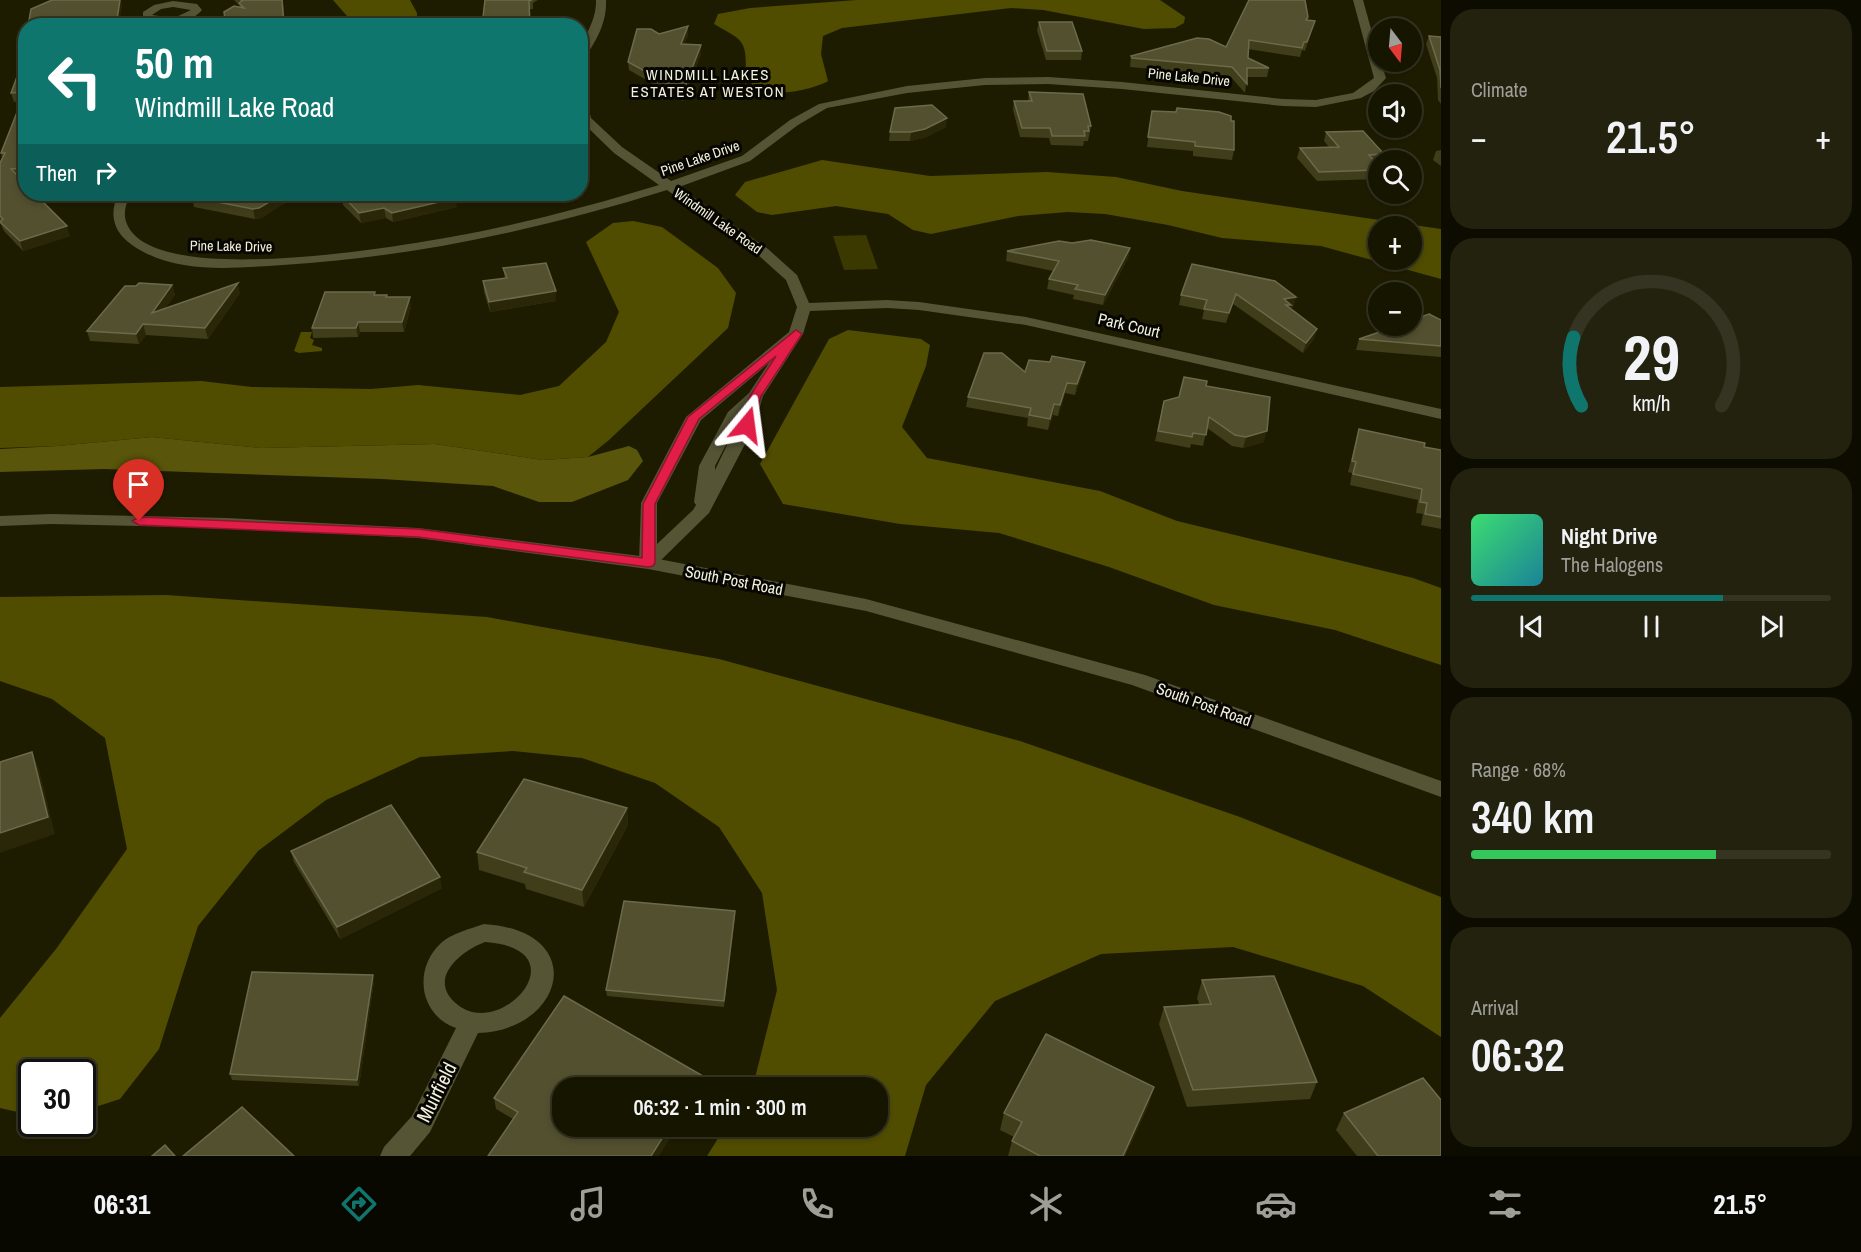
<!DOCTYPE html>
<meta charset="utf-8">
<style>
:root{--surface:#161500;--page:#23220f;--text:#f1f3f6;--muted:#9e9f99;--line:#353422;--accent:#0f766e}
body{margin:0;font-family:"Archivo Narrow",sans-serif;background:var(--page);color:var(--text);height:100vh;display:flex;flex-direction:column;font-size:22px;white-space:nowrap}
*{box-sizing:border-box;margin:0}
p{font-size:20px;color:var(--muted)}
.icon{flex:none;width:33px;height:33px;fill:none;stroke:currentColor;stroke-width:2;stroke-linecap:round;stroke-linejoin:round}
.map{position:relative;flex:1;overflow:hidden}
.sheet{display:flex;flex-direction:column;gap:9px;padding:9px;background:#0c0c00;width:420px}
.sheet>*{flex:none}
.hud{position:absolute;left:18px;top:18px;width:570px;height:183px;border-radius:24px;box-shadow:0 3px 9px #0003,0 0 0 2px var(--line);background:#0f766e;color:#fff;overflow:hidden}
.needle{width:39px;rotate:164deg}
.buttons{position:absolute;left:1368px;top:18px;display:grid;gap:12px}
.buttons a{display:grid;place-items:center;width:54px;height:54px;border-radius:50%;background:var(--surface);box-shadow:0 3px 9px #0003,0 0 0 2px var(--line);font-size:30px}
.speed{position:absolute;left:18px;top:1059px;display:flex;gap:12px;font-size:30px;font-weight:700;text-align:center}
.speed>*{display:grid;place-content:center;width:78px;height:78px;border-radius:50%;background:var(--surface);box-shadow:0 3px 9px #0003,0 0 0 2px var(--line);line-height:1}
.speed .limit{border:3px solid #111;border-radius:9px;background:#fff;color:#111}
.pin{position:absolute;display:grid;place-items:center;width:51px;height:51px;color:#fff;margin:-62px -26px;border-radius:50% 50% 50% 0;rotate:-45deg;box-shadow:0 0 6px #0007}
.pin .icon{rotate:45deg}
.me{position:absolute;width:66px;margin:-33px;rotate:16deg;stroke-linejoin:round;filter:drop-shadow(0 0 4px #0008)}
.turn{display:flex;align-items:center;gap:21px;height:126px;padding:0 18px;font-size:27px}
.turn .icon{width:78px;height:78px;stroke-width:2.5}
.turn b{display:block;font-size:42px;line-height:51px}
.then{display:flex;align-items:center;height:57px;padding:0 18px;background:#0003;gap:12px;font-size:22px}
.big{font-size:45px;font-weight:600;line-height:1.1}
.sheet .widget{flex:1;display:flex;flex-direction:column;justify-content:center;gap:9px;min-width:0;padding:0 21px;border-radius:24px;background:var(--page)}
.sheet .dial{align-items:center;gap:0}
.dial svg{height:156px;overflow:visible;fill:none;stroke:var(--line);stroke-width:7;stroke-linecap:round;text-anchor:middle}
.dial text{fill:var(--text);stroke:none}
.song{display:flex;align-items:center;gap:18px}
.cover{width:72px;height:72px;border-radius:9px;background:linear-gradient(135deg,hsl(140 70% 55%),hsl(190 70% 35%))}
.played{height:6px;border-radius:3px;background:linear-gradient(90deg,var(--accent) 70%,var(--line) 70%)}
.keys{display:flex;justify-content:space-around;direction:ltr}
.heat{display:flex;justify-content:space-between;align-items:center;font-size:33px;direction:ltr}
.charge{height:9px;border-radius:4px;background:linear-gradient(90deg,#34c759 68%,var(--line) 0)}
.trip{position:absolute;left:552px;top:1077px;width:336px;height:60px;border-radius:24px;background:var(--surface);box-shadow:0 3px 9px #0003,0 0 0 2px var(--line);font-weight:600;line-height:60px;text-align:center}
.dock{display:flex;height:96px;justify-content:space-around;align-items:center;background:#090800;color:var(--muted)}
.dock .icon{width:42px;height:42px}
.dock .selected{color:var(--accent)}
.dock b{font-size:27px;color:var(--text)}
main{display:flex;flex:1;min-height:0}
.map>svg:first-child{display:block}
</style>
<main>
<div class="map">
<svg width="1441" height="1156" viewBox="0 0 1441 1156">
<rect width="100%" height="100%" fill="#1e1c00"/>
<path fill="#3b3800" d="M866,235L878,269L844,270L833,236Z"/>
<path fill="#59550b" d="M152,437L261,448L435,444L543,460L588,457L629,446L637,450L643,461L628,480L572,502H539L493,486L382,479L104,469L0,472V449L57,446Z"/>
<g fill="#514d00" fill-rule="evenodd">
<path d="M333,0H410L417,13V25H349L347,16Z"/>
<path d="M857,0H1160L1185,17L1184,23L1175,28L1144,29L1043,10L1011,8L842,28L823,36L821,54L828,81C813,90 772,98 756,88C753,85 749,80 746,77C746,40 746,42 714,24L718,14L750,8Z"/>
<path d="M822,160L930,176L1047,172L1116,177L1182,191L1441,229V279L1321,246L1222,238L1168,225L1105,214L1068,212L1018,216L931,234L913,230L888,214L836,206L772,215L757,212L735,195L745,182ZM1412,226V260H1378V226Z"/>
<path d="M633,221L662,227L718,268L736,293L728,328L609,440L588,457L543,460L435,444L261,448L152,437L57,446L0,448V387L201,381L252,387L371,389L418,385L520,395L559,386L606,342L619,312L586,242L613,223Z"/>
<path d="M848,330L921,339L930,345L926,366L902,427L927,458L1100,491L1177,521L1413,578L1441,588V665L1335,630L1214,605L1109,567L999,533L900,524L783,504L760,464L829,339Z"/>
<path d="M301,332H312L310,338L314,340L312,345L322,348V351L299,353L294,351Z"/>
<path d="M166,595L487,617L719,659L1020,741L1240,817L1441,897V1037L1363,986L1233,947L1101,954L995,1001L926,1085L905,1156H707L725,1127L878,1126V1088L749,1087L755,1078L777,990L762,893L719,827L655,783L582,758L513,751L420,757L326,800L258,851L198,926L159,1049L120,1099L83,1111L82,1072H32L31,1115L0,1108V1018L56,949L127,849L105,738L52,699L0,681V597Z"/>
</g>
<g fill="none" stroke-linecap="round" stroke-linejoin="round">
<g fill="#555435" fill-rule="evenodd">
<path d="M596,0H606C607,23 596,41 584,59L580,60C580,39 597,23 596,0Z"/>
<path d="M1353,0H1363L1378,54V62H1381L1386,78L1374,91L1361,98L1316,107L1283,106L1122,89L1048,84L985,85L907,93L827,108L798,125L750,161L679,187L768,249L797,275L809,303L887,300L919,302L1026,317L1441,409V419L1026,325L919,310L887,308L810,311L803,334L763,396L755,425L709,513L654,567H642L639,563L641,503L686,417L789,332L797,307L786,280L758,255L667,190C542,229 414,257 283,265C233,268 175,275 132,245C113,231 109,215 118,194H130C127,203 122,213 127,224C155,293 428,242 487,230C545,218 603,202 659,185L614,153L581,121L580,95L586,98L591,118L622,147L671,181L742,156L790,120L819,104L907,86L985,78L1048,77L1122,82L1283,99L1316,100L1353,93L1374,78ZM769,363L749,393L728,412L699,466L694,502L696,505L693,510L657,544V503L701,420ZM741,416L715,470V466Z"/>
<path d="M173,1L197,4L202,10C189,26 159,30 143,17V12L154,5ZM173,7L191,10L174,18L152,15L161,9Z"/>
<path d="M484,924C590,931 565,1030 478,1033L430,1132L410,1156H380L384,1147L412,1116L456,1028C419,1015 413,969 441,943C452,933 470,929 484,924ZM485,942C582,949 502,1040 458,1005C426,980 459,952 485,942Z"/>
</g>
<path fill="#555435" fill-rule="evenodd" d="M51,514L227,518L418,528L648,557L866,599L1145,675L1441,781V797L1132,685L866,611L648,569L418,538L227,528L51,524L0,526V516Z"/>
</g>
<g fill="#3f3d1a">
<path d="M234,0H283L285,26L225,20L240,7L239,5Z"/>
<path d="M476,0H538L533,3V9H530L485,0Z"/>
<path d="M1308,17L1307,20L1312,30L1305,51L1302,50L1300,57L1248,49V58L1269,68L1267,77H1247L1245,93L1230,76L1130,67L1131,56L1226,47Z"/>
<path d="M1039,22L1082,51L1081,60H1046L1037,30Z"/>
<path d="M688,26V35L684,44L701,45V54L683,101L629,70L628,62L659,34Z"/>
<path d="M1429,36L1441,37V104L1438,100L1437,78L1426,44Z"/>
<path d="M26,37V177L20,178L70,236L23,251L4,231L0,222V163L2,158L1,153L22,101L14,102L11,93L18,74Z"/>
<path d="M1029,92L1091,126L1088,141H1084L1083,146L1051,145L1049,138L1020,137L1013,110L1014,101H1028Z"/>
<path d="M1152,111L1234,150L1232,160L1193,156V151L1147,147Z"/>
<path d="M946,127L924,138L910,141H889L890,132Z"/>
<path d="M1326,132L1384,154L1382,160H1378V179L1317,181L1297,158L1300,148L1329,147L1324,141Z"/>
<path d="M1441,150V166L1433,160L1436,151Z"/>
<path d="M342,195L457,207L393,222L386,218L361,223L343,205Z"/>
<path d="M192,197L293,198L261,218L255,219L194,207Z"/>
<path d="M1072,243L1130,248L1128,258L1103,305L1073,299L1074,295L1047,289L1049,279L1053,271L1006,261L1007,251Z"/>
<path d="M1192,264L1296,297L1293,307L1290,308L1314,339L1303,353L1233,304L1226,323L1202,319L1204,310L1179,305L1181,295Z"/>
<path d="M503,268L556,291V301L490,312L484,292L483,281L505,279Z"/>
<path d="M172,285L175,295L165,308L240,293L208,339L146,335L139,344L90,341L87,331L136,286Z"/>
<path d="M376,295L387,297L411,307L404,332H360L358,337L313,338L312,328Z"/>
<path d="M1441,320V357L1356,350L1359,339Z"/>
<path d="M1083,372L1075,395L1065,393L1058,416L1053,415L1048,430L1027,426L1028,418L966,407L968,397Z"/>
<path d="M1206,386L1264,442L1243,448L1232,446L1207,428L1203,446L1191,444L1190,448L1155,441L1164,401L1179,397Z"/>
<path d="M1359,429L1424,447L1441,450V529L1421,525L1423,514L1416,513L1418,500L1350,485L1352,473L1348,472Z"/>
<path d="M627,808L628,825L584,907L526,889L525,884L479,870L477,852Z"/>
<path d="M291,851L442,888L340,939L294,862Z"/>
<path d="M735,916L724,1007L607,996L606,990Z"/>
<path d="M1202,980L1317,1082L1310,1099L1187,1107L1159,1024L1164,1007L1199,1004L1197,998Z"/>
<path d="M374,981L359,1086L232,1080L230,1074Z"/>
<path d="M703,1087L513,1119L496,1109L494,1098Z"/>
<path d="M1149,1104L1125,1156H1008L1012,1141L1014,1137L1000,1130L1004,1113Z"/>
<path d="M1344,1113L1441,1156H1357L1336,1130Z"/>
</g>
<g fill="#292707">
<path d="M120,0H121L122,6L119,26H116Z"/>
<path d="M1315,21L1305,51L1307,42Z"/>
<path d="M688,26V35L681,53V44Z"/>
<path d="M701,45V54L683,101V92Z"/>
<path d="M947,118L946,127L924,138L910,141L911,132Z"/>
<path d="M588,169V179L580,180V171Z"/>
<path d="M283,194H292L293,198L261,218L255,219L253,209Z"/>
<path d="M512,194H524L512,196Z"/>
<path d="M456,198L457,207L393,222L392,213Z"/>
<path d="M384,208L386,218L361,223L359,213Z"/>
<path d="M67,226L70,236L23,251L20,241Z"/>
<path d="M1130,248L1128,258L1103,305L1105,295Z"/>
<path d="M238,283L240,293L208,339L205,328Z"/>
<path d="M172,285L175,295L155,323L152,313Z"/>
<path d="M556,291V301L490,312L489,302Z"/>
<path d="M1236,294L1233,304L1226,323L1229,313Z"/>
<path d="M410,297L411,307L404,332L402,322Z"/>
<path d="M1296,297L1293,307L1286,309L1284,299Z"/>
<path d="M358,322L360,332L358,337L356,328Z"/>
<path d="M143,324L146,335L139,344L136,334Z"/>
<path d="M1317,329L1314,339L1303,353L1306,343Z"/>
<path d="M1085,362L1083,372L1075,395L1077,384Z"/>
<path d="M1067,383L1065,393L1058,416L1060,405Z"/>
<path d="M1054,404L1053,415L1048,430L1050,419Z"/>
<path d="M1267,431L1264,442L1243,448L1246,437Z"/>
<path d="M32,752L39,769L55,834L0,853V833Z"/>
<path d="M627,808L628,825L584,907L582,890Z"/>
<path d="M440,877L442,888L340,939L337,927Z"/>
<path d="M735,911V916L724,1007V1001Z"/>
<path d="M373,975L374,981L359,1086L357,1080Z"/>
<path d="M703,1076V1087L696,1088Z"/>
<path d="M1154,1087L1149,1104L1125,1156H1123Z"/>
<path d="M670,1126H678L659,1156H651Z"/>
</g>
<g fill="#52502f" stroke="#6b6a4b" stroke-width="1.5">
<path d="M52,0H120L116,26H28L31,9Z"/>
<path d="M241,0H282L284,26H220L219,20H225L224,12L234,6L244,8L239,3L242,1Z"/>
<path d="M485,0H532L529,1L530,26H482Z"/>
<path d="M1249,0H1305L1308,17L1306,20L1315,21L1307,42H1304L1302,48L1249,40L1248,58L1269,68H1247V84L1232,67L1132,58L1131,56L1197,38L1209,39L1226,47Z"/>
<path d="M1039,22H1072L1082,51H1047Z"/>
<path d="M688,26L681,44L701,45L683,92L628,62L637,29H651L659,34Z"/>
<path d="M1429,36L1441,37V88L1440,70Z"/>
<path d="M26,37V168L11,169L26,184V194H35L67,226L20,241L0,222L3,219L0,216V163L5,153H1L25,92L11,93L18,74Z"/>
<path d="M1029,92L1083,94L1091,126H1088L1089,131H1084L1085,136H1052L1050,128H1022L1014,101H1032Z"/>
<path d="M932,105L947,118L925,129L911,132H890L895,108Z"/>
<path d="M1177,108L1219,112L1231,116V121H1234V150L1195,146V142L1148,137L1152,111L1176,112Z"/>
<path d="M1363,131L1384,154L1369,155L1378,165V170L1319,172L1300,148L1339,147L1326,132Z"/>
<path d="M580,163L588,169L580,171Z"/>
<path d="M199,194H283L259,208L253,209L192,197Z"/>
<path d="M351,194H453L456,198L392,213L384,208L359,213L342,195Z"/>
<path d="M1091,240L1130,248L1105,295L1075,289L1078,285L1049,279L1059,261L1007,251L1059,241L1072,243Z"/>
<path d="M546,263L556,291L489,302L483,281L507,278L503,268Z"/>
<path d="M1192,264L1275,281L1296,297L1284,299L1291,305H1286L1317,329L1306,343L1236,294L1229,313L1204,309L1207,300L1181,295Z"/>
<path d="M139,283L172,285L152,313L238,283L205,328L143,324L136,334L87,331L125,286H136Z"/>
<path d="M325,292H375L374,295H387L386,297H410L402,322H358L356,328H312Z"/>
<path d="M1429,314L1441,320V346L1359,339L1397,326H1412V320Z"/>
<path d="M984,353H1002L1025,372L1029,360L1050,362L1052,356L1085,362L1077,384L1067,383L1060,405L1054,404L1050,419L1029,415L1031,408L968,397Z"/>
<path d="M1184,377L1207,381L1206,386L1270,397L1267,431L1246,437L1235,435L1209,417L1206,435L1193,433L1192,437L1158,431L1164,401L1179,397Z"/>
<path d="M1359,429L1425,443L1424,447L1441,450V517L1425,514L1427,503L1420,502L1422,489L1353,474L1356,462L1352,461Z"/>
<path d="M32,752L48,817L0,833V762Z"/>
<path d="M524,779L627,808L582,890L524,872L527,868L477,852Z"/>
<path d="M391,805L440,877L337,927L291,851Z"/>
<path d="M624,901L735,911L724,1001L606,990Z"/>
<path d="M252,972L373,975L357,1080L230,1074Z"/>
<path d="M1274,976L1317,1082L1193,1090L1164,1007L1211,1004L1202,980Z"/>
<path d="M564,996L703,1076L696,1088H562V1126H670L651,1156H488L518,1112L494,1098Z"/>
<path d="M1046,1034L1154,1087L1123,1156H1040L1012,1141L1022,1122L1004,1113Z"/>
<path d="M1423,1078L1441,1100V1156H1378L1344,1113Z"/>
<path d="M242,1107L294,1156H183Z"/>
<path d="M165,1145L175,1156H152Z"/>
</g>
<path fill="#e11d48" stroke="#92132f" stroke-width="1.5" d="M796,330L802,334L761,396L752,427L747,428L741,425L750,396L776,356L699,419L655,504V563L653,566L648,567L418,537L139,525L132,521L139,517L418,529L642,558L643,504L688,417Z"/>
<g text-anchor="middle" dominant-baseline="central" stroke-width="6" stroke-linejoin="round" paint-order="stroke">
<g font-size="14" fill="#f2f2e0" stroke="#070600">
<text transform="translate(1189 77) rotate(6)">Pine Lake Drive</text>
<text transform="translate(700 158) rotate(-19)">Pine Lake Drive</text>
<text transform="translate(718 221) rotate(35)">Windmill Lake Road</text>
<text transform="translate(231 246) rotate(1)">Pine Lake Drive</text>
</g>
<g font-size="15" letter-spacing="1.5" fill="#f2f2e0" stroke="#070600">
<text x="708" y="74">WINDMILL LAKES<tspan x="708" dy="17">ESTATES AT WESTON</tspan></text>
</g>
<g font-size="16" fill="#f2f2e0" stroke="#070600">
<text transform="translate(1129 325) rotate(13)">Park Court</text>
<text transform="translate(734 580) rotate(11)">South Post Road</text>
<text transform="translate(1204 704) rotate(20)">South Post Road</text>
</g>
<g font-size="20" fill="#f2f2e0" stroke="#070600">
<text transform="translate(436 1092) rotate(-63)">Muirfield</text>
</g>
</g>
</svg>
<div class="buttons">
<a><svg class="needle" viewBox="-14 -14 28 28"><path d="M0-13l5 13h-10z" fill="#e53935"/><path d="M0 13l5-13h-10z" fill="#9e9f99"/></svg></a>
<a><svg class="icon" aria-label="sound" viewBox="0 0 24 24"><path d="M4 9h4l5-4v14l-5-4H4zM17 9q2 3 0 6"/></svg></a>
<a><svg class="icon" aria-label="search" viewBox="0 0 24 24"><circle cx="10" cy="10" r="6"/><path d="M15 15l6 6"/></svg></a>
<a>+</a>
<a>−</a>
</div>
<div class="speed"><div class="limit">30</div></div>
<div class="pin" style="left:139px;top:521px;background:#d93025"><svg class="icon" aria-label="arrive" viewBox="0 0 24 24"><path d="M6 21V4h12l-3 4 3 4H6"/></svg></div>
<svg class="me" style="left:747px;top:425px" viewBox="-20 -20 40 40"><path d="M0-17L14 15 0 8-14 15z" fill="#e11d48" stroke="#fff" stroke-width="4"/></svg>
<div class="trip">06:32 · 1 min · 300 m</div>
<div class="hud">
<div class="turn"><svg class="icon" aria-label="left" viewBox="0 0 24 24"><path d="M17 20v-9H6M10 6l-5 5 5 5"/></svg><div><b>50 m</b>Windmill Lake Road</div></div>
<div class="then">Then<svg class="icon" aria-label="right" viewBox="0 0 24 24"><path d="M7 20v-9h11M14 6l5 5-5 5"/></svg></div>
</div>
</div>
<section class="sheet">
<div class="widget"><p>Climate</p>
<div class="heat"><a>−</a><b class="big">21.5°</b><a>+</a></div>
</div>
<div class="widget dial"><svg viewBox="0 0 100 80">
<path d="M14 69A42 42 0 1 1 86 69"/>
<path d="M14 69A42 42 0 0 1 10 34" stroke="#0f766e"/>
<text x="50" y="56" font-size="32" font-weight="700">29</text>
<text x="50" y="72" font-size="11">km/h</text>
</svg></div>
<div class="widget">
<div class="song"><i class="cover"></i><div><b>Night Drive</b><p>The Halogens</p></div></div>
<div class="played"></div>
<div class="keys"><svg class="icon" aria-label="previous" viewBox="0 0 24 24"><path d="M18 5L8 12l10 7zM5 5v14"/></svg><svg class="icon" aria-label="pause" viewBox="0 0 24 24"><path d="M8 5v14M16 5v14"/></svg><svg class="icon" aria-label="next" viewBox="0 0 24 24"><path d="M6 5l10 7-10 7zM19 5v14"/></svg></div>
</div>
<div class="widget"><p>Range · 68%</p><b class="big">340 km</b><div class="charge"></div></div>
<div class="widget"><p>Arrival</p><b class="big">06:32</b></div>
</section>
</main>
<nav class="dock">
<b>06:31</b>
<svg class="icon selected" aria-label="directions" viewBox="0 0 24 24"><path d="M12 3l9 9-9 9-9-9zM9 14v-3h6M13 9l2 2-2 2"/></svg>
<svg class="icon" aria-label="music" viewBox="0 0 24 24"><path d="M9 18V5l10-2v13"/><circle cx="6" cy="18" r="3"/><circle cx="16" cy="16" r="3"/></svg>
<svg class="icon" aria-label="phone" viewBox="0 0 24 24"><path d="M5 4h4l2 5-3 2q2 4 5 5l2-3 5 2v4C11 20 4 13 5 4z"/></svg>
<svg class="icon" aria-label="climate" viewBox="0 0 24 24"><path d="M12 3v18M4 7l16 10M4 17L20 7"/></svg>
<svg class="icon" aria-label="car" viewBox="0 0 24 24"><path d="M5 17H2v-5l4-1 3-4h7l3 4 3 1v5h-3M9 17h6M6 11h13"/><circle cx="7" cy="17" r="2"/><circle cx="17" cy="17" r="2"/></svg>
<svg class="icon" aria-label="filters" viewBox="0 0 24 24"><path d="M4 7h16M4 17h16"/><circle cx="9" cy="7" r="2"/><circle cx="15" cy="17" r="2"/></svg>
<b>21.5°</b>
</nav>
